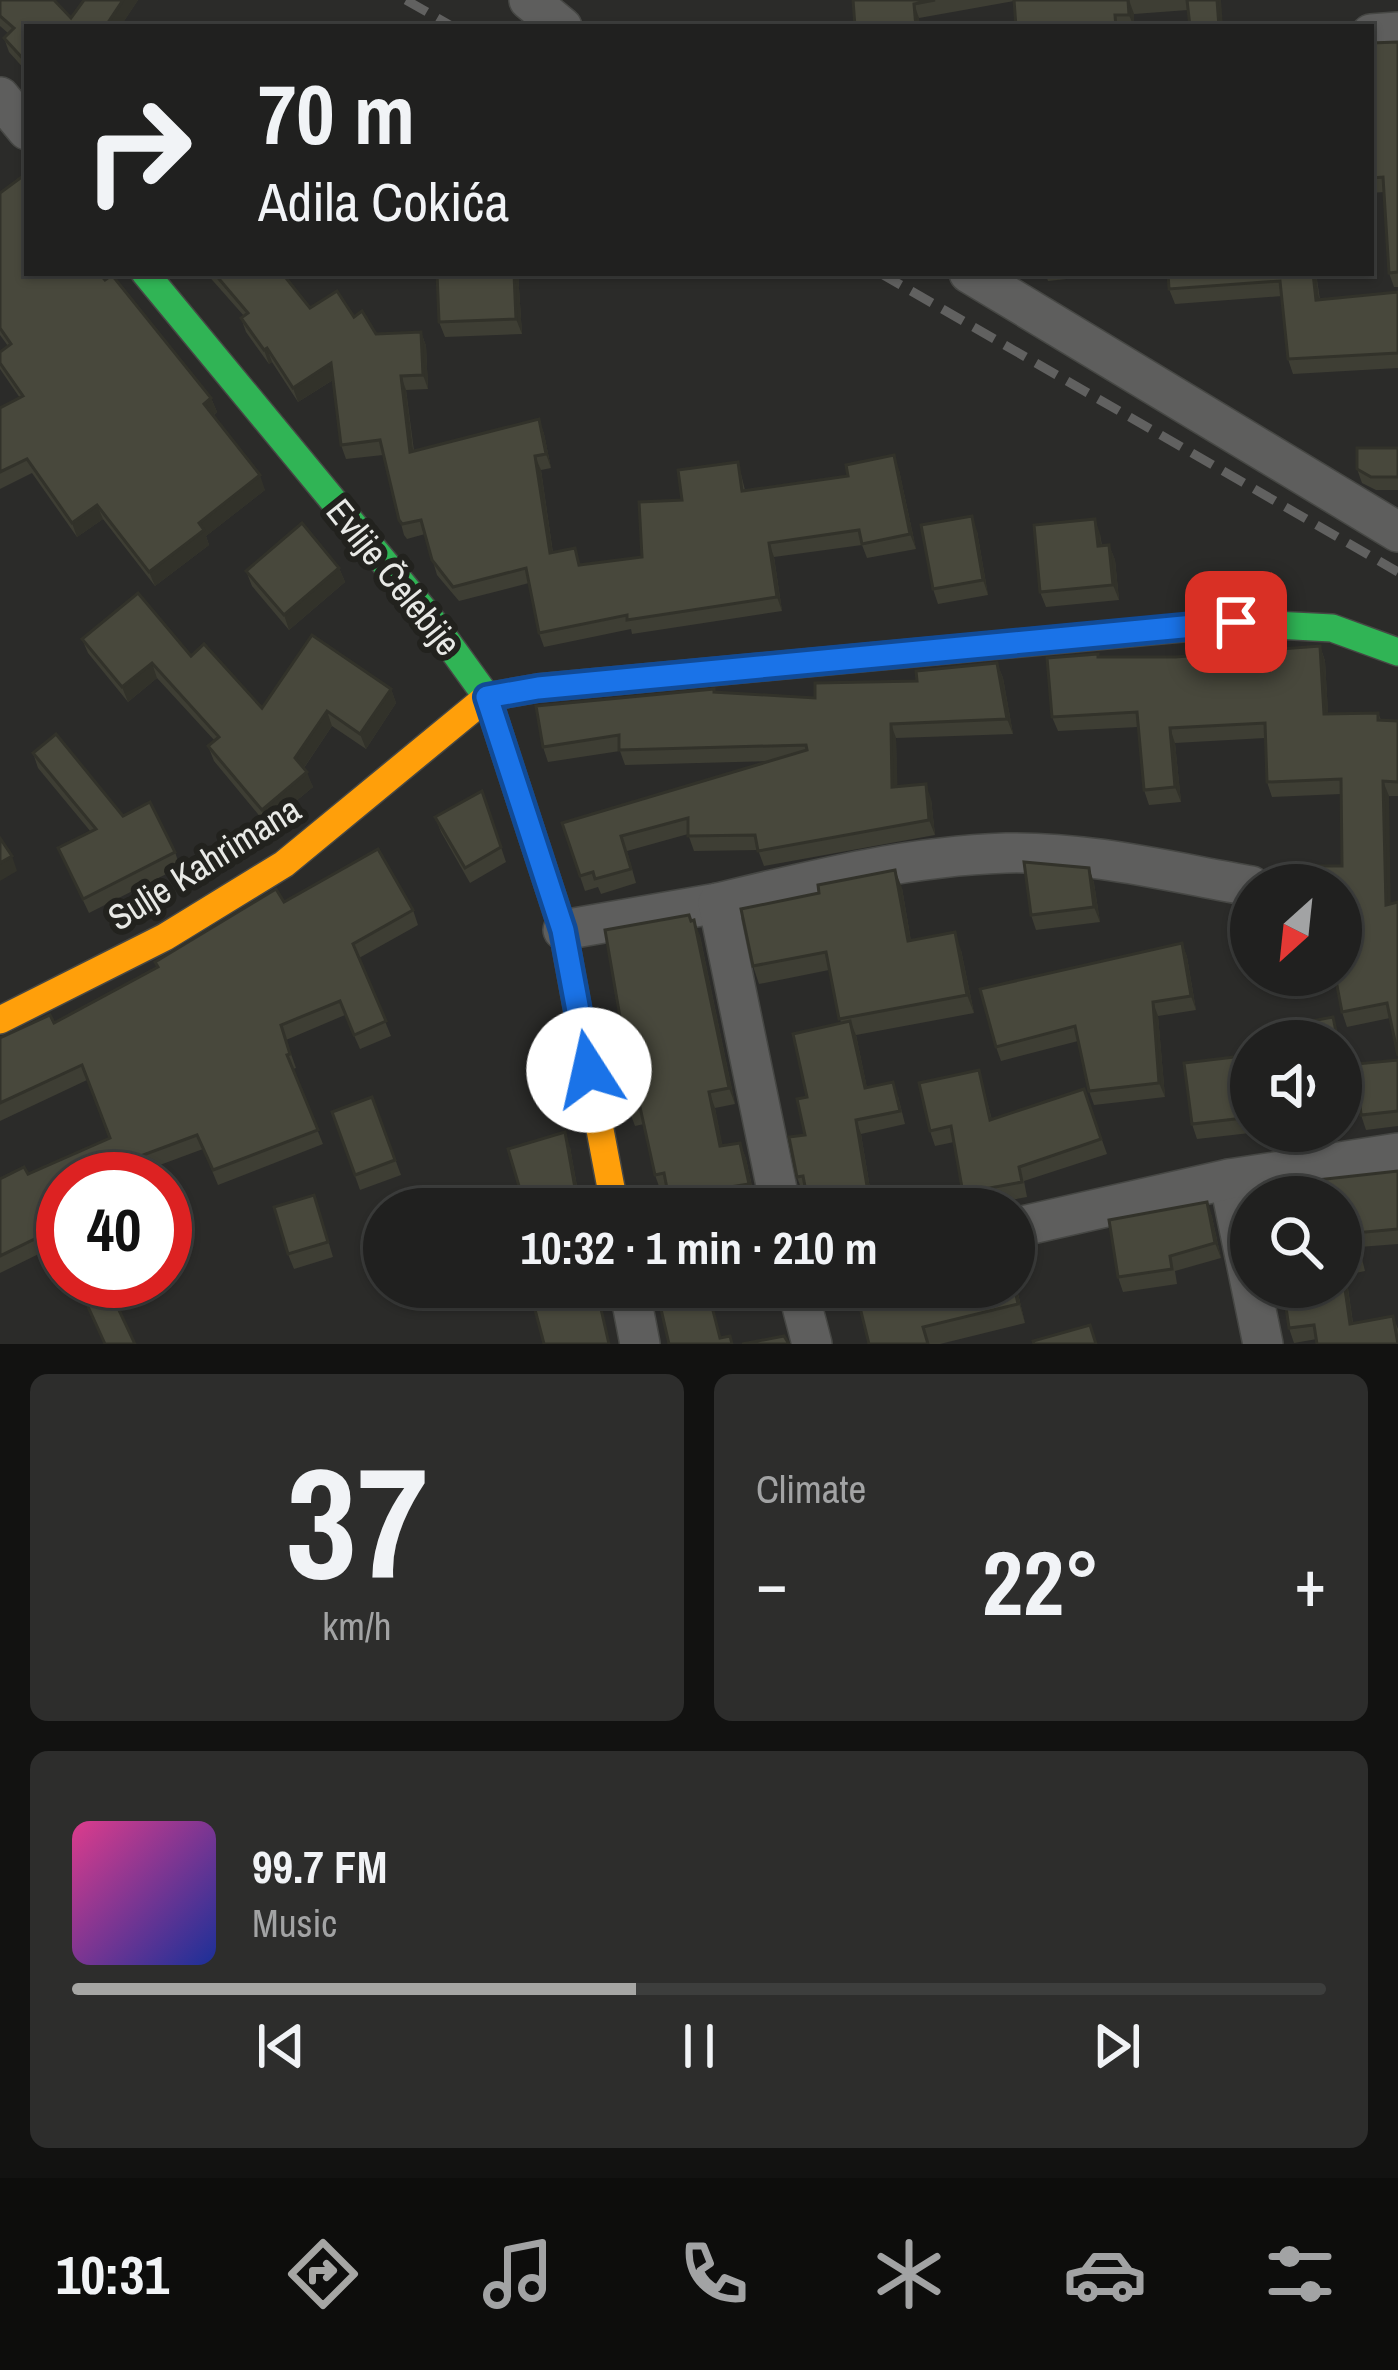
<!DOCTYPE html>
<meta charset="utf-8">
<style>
:root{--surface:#20201f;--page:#2d2d2c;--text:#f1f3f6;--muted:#a2a3a4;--line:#3d3e3d;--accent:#a6a6a4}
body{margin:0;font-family:"Archivo Narrow",sans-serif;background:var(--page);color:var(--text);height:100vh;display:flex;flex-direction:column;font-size:45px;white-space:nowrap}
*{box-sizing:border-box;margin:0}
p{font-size:39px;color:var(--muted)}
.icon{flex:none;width:66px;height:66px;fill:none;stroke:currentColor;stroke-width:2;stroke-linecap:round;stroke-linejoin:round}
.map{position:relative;height:1344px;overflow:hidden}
.drawer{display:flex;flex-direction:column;gap:30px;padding:30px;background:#121211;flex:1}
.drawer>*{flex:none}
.hud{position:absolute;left:24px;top:24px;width:1350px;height:252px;border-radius:0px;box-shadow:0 3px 9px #0004,0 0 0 3px var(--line);background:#20201f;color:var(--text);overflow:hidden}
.needle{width:78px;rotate:207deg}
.buttons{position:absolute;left:1230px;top:864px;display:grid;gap:24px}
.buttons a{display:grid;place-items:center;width:132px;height:132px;border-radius:50%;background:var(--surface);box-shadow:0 3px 9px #0004,0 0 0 3px var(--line);font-size:60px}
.speed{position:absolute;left:36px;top:1152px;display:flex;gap:24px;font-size:60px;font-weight:700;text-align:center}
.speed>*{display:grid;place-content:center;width:156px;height:156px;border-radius:50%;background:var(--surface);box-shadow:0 3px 9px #0004,0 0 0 3px var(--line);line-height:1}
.speed .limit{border:18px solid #d22;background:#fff;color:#111}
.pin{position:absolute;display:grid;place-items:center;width:102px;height:102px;color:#fff;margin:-51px;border-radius:24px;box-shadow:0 6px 18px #0006}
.me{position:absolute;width:132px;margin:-66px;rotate:350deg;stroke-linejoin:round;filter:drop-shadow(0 0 9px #0008)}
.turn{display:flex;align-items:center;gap:42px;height:252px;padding:0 36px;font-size:54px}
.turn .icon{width:156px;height:156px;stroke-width:2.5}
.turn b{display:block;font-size:84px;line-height:102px}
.big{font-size:90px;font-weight:700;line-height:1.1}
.drawer .tile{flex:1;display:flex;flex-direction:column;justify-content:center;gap:18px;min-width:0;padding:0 42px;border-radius:18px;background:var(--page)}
.drawer .dial{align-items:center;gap:0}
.dial b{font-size:156px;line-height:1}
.song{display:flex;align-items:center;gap:36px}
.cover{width:144px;height:144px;border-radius:18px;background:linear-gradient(135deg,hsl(330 70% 55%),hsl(230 70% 35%))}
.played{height:12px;border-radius:6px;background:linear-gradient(90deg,var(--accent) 45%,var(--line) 45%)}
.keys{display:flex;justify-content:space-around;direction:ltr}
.heat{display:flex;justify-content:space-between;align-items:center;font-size:66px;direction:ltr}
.drawer .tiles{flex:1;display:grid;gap:30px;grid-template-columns:1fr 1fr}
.tile:last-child{grid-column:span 2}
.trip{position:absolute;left:363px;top:1188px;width:672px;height:120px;border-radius:60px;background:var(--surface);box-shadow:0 3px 9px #0004,0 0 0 3px var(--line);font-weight:700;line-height:120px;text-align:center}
.dock{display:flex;height:192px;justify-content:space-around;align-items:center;background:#0d0d0c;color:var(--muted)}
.dock .icon{width:84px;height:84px}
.dock .selected{color:var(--accent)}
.dock b{font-size:54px;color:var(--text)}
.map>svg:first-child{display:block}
</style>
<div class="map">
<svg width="1398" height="1344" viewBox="0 0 1398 1344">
<rect width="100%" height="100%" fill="#2b2b29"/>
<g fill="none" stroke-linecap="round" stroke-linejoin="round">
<defs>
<g id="street">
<path d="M529,0L562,27"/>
<path d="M1371,34L1398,32"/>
<path d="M0,97L27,130"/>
<path d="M969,273L1398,532"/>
<path d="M563,930L718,903"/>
<path d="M1229,1179L1263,1344"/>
<path d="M781,1209L718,903C813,880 908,856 1006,853C1088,851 1171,872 1251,886"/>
<path d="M1014,1228L1229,1179L1398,1153"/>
<path d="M629,1287L640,1344"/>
<path d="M797,1287L812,1344"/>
</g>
<g id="fast">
<path d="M145,273L427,614L487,697L563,930L587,1061"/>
<path d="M934,651L1236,623L1332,628L1398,652"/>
</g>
<g id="slow">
<path d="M0,1020L165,937L284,864L487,697L538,688L934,651"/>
<path d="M587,1061L615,1209"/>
</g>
</defs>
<use href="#street" stroke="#464744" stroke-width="42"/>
<use href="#fast" stroke="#464744" stroke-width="30"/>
<use href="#slow" stroke="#464744" stroke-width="30"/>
<use href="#street" stroke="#5e5e5d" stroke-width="39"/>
<use href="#fast" stroke="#30b455" stroke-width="27"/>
<use href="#slow" stroke="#ff9f0a" stroke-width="27"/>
<g stroke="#616160" stroke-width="9" stroke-dasharray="24 12" stroke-linecap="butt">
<path d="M406,0L453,27"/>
<path d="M880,273L1398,572"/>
</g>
</g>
<g fill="#3e3e34">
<path d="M0,0L71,18L84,0H138L120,27H27V72L9,52L4,38L8,33L0,26Z"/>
<path d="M853,0H1221L1188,10L1134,14V27H1016L1014,1L919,18Z"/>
<path d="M1398,42V287H1394L1389,273L1384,192L1371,193V43Z"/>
<path d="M0,193L27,273L211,398L217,412L213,416L265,490L206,536L209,545L155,586L103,519L77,537L32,473L0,489V408L20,398L0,369V363L8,346L0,335Z"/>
<path d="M206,273H282L310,308L354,317L376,334L421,332L426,346L428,389L406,390L414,451L539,419L544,434L551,468L541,470L553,553L581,564L642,557L682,500L738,462L745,490L899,470L916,549L867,558L862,545L774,557L782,611L632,634L631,629L544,647L539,633L529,583L459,601L437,575L425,534L407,539L404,535L383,455L346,459L341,445L333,380L298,402L272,362L269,364L246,332L241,318L244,316Z"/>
<path d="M437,273H518L522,334L445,337L439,322Z"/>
<path d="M1045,273H1112V274L1048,281Z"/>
<path d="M1316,273L1320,300L1398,292V368L1293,374L1288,359L1282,296L1175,304L1169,289Z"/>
<path d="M1398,448V490H1376L1362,483L1357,469Z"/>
<path d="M977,531L988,595L938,604L933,589Z"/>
<path d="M1100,534L1102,546L1109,545L1115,560L1119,600L1046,607L1040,592Z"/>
<path d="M339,568L345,582L289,630L252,586L246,571Z"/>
<path d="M82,639L191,656L262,708L391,689L396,703L366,749L332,726L304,768L313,787L267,825L214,761L208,746L215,741L157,678L128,702L88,653Z"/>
<path d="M1320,646L1325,661L1328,714L1378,713L1381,720L1398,721V796H1389L1390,1018L1347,1027L1342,1012L1341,794L1272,797L1267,782L1265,738L1175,743L1181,802L1149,805L1144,790L1138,727L1058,731L1052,717L1099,657H1175Z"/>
<path d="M997,663L1003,678L1013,734L896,738L897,787L931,799L935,835L764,866L758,850L694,851L688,834L627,851L636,883L601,894L598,887L585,891L562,823L770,761L625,765L620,751L548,762L543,747L715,693L815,698L917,681Z"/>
<path d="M33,753L175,852L180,867L89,913L58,848L91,832L38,768Z"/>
<path d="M482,791L506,862L470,883L441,832L435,817Z"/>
<path d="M1089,868L1094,883L1100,922L1036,930L1031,915Z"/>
<path d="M902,888L911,941L961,950L974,1013L856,1035L867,1088L898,1096L905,1124L861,1134L873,1206L857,1209H810L806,1191H802L797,1177L805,1135L807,1097L841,1023L829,970L759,984L753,966Z"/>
<path d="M284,902L413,910L418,925L359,958L391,1036L360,1049L345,1015L286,1040L296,1068L293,1069L323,1144L218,1185L203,1149L122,1179H63V1242L0,1273V1179L28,1174L109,1138L87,1080L0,1121V1038L54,1023L157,968L155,962Z"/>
<path d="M692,921L700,936L735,1104L715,1108L722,1145L740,1143L746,1159L755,1200L736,1203L737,1209H671L667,1190L661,1192L655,1175L644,1124L635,1126L629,1110L625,1046Z"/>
<path d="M1182,943L1187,957L1196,1010L1158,1016L1165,1097L1094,1105L1089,1091L1078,1041L1001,1061L996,1047Z"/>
<path d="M1251,1055V1106L1247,1107L1250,1133L1197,1139L1192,1124Z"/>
<path d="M1398,1060V1126L1366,1130L1361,1115Z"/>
<path d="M979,1070L992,1120L1084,1089L1107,1154L1024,1181L1027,1197L968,1208L963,1193L954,1142L935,1146L930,1131Z"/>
<path d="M372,1097L401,1175L360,1190L332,1112Z"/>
<path d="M570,1147L580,1203L559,1209H526L508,1149Z"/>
<path d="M1398,1171V1244L1359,1247L1365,1271L1346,1275L1353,1323L1393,1316L1398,1329V1344L1317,1339L1294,1343L1289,1328L1341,1197Z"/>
<path d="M1207,1202L1212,1217L1221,1258L1175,1271L1177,1284L1123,1292L1118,1277Z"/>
<path d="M319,1210L333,1257L294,1269L288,1254Z"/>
<path d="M1014,1277L1025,1323L940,1344H869L1014,1287Z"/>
</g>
<g fill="#32322a">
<path d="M123,0H138L120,27H105Z"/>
<path d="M1129,0L1134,14V27L1129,15Z"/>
<path d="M1217,0H1221L1223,27H1219Z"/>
<path d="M914,4L919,18L920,27H916Z"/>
<path d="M514,273H518L522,334L516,319Z"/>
<path d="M1313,273H1316L1321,315L1316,300Z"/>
<path d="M421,332L426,346L428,389L423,375Z"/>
<path d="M267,348L272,362L269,364L264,350Z"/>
<path d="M331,363L336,378L298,402L293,388Z"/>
<path d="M401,376L406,390L415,466L410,452Z"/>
<path d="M211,398L217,412L209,418L204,404Z"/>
<path d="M539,419L544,434L551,468L546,454Z"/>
<path d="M894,455L899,470L916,549L910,534Z"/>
<path d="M535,456L541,470L555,568L550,553Z"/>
<path d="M260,475L265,490L206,536L209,545L155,586L149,572L199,523Z"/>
<path d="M97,505L103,519L77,537L72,523Z"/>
<path d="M972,516L977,531L988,595L983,580Z"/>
<path d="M1095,519L1100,534L1103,561L1098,546Z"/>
<path d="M769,543L774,557L782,611L777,597Z"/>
<path d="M1109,545L1115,560L1119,600L1113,585Z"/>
<path d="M339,568L345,582L289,630L284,615Z"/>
<path d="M1320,646L1325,661L1329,728L1324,714Z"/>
<path d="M152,663L157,678L128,702L122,687Z"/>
<path d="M997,663L1003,678L1013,734L1007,719Z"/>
<path d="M391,689L396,703L366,749L360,734Z"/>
<path d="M327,711L332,726L301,772L295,758Z"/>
<path d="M891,724L896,738L898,802L892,787Z"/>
<path d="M1170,728L1175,743L1181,802L1175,787Z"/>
<path d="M307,772L313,787L267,825L262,810Z"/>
<path d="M1383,781L1389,796L1391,920L1386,905Z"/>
<path d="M926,784L931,799L935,835L929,820Z"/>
<path d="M12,856L17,871L0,881V863Z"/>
<path d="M1089,868L1094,883L1100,922L1094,907Z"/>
<path d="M895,870L902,888L914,959L908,941Z"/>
<path d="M694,920L700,936L735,1104L729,1088Z"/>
<path d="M955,932L961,950L974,1013L967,995Z"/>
<path d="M1182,943L1187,957L1196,1010L1191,996Z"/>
<path d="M1153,1002L1158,1016L1165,1097L1159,1083Z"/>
<path d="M850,1021L856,1035L870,1102L865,1088Z"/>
<path d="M709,1092L715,1108L726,1162L720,1146Z"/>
<path d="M1242,1092L1247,1107L1250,1133L1244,1118Z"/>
<path d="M856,1120L861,1134L873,1206L868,1192Z"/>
<path d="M565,1132L570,1147L580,1203L575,1188Z"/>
<path d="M740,1143L746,1159L755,1200L749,1184Z"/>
<path d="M1207,1202L1212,1217L1221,1258L1215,1243Z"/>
<path d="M1341,1261L1346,1275L1355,1338L1350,1324Z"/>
<path d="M1014,1277L1025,1323L1014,1286Z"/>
</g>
<g fill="#48483c" stroke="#32322a" stroke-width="3">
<path d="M0,0H54L71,18L84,0H123L105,27H27V63L4,38L14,28L0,16Z"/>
<path d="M853,0H935L914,4L916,27H855Z"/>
<path d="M1014,0H1128L1129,15H1115L1116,27H1016Z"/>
<path d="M1187,0H1217L1219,27H1190Z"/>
<path d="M1398,42V272L1389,273L1383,177L1371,178V43Z"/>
<path d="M23,176L27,181V273H99L105,280L112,275L211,398L204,404L260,475L199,523L204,530L149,572L97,505L72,523L27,459L0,472V408L23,396L0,363V352L11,344L0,328V193Z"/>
<path d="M214,273H282L310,308L337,291L354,317L362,311L376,334L421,332L423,375L401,376L410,452L539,419L546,454L535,456L550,553L575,548L579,565L642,557L639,502L682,500L678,470L738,462L742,491L848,476L846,465L894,455L910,534L862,544L859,530L769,543L777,597L627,620V615L539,633L526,568L453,587L432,560L421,520L402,524L399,520L380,440L341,445L331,363L293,388L267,348L264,350L241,318L248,313Z"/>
<path d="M437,273H514L516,319L439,322Z"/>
<path d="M1168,273H1313L1316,300L1398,292V353L1288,359L1280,281L1169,289Z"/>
<path d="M1357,448H1398V477H1371L1357,469Z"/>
<path d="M972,516L983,580L933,589L921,525Z"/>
<path d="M1095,519L1098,546L1109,545L1113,585L1040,592L1034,525Z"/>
<path d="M302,523L339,568L284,615L246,571Z"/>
<path d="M138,593L191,656L204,644L262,708L312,635L391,689L360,734L327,711L295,758L307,772L262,810L208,746L219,737L152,663L122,687L82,639Z"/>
<path d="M1320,646L1324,714L1378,713V720L1398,721V782L1383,781L1386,905L1398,902V1056L1387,1003L1342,1012L1335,975H1341V885H1306V866H1342L1341,779L1267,782L1265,723L1170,728L1175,787L1144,790L1137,712L1052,717L1047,658L1098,654V657H1175Z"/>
<path d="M997,663L1007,719L891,724L892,787L926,784L929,820L758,851L755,835L688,836V818L621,836L631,869L595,879L593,872L580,876L562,823L807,750L806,745L619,750V735L543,747L536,706L714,689V692L815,698V683L917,681L916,671Z"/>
<path d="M56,734L123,816L150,802L175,852L83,899L58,848L96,829L33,753Z"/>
<path d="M482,791L501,847L465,868L435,817Z"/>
<path d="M0,838L12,856L0,863Z"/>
<path d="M378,849L413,910L353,944L386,1021L354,1035L340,1001L281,1025L290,1054L287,1055L318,1130L213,1170L197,1135L116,1165L122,1179H63V1225L0,1256V1179L24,1167L28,1174L110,1138L82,1065L0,1103V1038L50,1015L54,1023L158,967L155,962L276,889L284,902Z"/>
<path d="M1024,862L1089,868L1094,907L1031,915Z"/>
<path d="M895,870L908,941L955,932L967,995L839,1019L826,952L753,966L741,909L819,893L818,885Z"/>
<path d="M689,915L691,921L694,920L729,1088L709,1092L720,1146L740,1143L749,1184L730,1187L735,1209H671L664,1173L655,1175L640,1107L629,1110L616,1048L625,1046L605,930Z"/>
<path d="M1182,943L1191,996L1153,1002L1159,1083L1089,1091L1075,1026L996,1047L980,989Z"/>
<path d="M1333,1017L1338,1041H1305L1306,1022Z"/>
<path d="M850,1021L865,1088L893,1082L900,1111L856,1120L868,1192L808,1202L803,1176L797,1177L789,1137L805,1135L797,1099L807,1097L793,1034Z"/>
<path d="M1251,1055V1091L1242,1092L1244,1118L1192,1124L1184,1063Z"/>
<path d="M1398,1060V1111L1361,1115L1356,1064Z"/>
<path d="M979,1070L990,1120L1084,1089L1101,1139L1019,1167L1022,1182L963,1193L951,1126L930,1131L919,1083Z"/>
<path d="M372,1097L395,1160L355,1175L332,1112Z"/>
<path d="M565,1132L575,1188L524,1203L508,1149Z"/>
<path d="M1398,1171V1229L1354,1233L1360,1256L1341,1261V1197H1255L1254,1192L1317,1180Z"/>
<path d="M314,1195L328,1242L288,1254L274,1207Z"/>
<path d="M1207,1202L1215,1243L1170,1256L1172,1269L1118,1277L1109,1220Z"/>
<path d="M1341,1261L1350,1324L1393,1316L1398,1344H1317L1314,1325L1289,1328L1283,1287H1341Z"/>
<path d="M1014,1286L1018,1304L923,1327L928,1344H869L855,1287Z"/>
<path d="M596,1287L609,1344H544L533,1302Z"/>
<path d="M656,1287H707L720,1338L730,1336L732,1344H669Z"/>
<path d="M109,1289L135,1344H105L85,1300Z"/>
<path d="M1090,1325L1096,1344H1034L1033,1341Z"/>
<path d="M784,1336L789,1344H742Z"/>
</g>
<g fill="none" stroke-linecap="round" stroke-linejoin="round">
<defs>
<path id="route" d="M589,1070L563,930L487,697L538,688L1236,622"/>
</defs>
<use href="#route" stroke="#114b97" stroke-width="30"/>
<use href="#route" stroke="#1a73e8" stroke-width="21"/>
</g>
<g text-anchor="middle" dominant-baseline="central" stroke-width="12" stroke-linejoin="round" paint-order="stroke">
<g font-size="36" fill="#e8e9e6" stroke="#22221e">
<text transform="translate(394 577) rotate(51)">Evlije Čelebije</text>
<text transform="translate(204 863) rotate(-32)">Sulje Kahrimana</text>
</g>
</g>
</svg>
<div class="buttons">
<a><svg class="needle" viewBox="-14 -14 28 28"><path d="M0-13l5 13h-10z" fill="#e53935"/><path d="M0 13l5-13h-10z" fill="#a2a3a4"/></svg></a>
<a><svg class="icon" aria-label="sound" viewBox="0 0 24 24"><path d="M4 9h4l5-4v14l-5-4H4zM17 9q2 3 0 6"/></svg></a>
<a><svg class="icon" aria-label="search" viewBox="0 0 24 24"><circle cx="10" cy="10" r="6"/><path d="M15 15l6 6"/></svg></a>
</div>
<div class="speed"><div class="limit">40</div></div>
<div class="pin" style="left:1236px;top:622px;background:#d93025"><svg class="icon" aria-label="arrive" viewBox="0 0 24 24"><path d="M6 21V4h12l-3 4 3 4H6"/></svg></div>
<svg class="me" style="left:589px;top:1070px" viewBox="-20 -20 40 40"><circle r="19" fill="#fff"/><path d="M0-13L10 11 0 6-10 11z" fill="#1a73e8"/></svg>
<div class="trip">10:32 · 1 min · 210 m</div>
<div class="hud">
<div class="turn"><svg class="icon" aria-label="right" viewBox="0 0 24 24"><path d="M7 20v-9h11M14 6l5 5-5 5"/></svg><div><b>70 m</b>Adila Cokića</div></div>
</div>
</div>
<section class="drawer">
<div class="tiles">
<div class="tile dial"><b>37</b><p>km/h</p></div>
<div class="tile"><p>Climate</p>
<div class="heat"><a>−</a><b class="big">22°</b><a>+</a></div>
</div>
<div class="tile">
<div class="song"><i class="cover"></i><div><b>99.7 FM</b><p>Music</p></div></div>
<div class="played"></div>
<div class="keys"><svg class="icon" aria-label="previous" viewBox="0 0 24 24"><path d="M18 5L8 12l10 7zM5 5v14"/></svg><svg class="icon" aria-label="pause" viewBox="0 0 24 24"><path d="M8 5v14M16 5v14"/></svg><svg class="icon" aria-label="next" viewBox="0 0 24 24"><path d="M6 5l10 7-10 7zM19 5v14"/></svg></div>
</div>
</div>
</section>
<nav class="dock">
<b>10:31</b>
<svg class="icon selected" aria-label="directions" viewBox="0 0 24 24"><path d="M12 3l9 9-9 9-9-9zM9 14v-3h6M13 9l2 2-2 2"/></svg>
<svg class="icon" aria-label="music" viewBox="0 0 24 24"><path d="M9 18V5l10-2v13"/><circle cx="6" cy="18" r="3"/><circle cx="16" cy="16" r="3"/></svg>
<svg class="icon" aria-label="phone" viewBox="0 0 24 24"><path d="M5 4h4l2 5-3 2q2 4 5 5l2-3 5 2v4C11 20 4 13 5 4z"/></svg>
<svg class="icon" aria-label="climate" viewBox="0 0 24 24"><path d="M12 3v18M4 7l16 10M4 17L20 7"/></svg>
<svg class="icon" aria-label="car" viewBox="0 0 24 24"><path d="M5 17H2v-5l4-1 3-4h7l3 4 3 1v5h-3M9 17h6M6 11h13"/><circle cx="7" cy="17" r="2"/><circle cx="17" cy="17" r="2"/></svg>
<svg class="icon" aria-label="filters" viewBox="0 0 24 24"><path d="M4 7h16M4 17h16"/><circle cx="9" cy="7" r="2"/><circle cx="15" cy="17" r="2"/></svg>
</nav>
